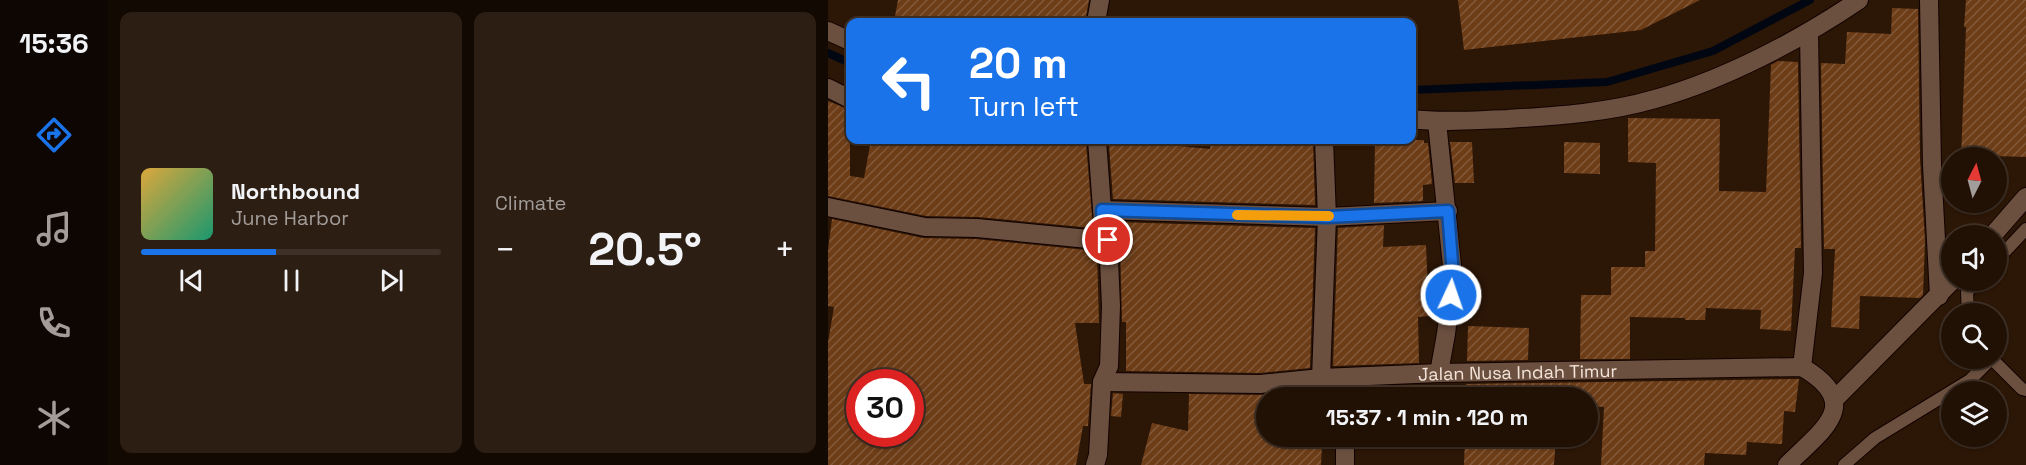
<!DOCTYPE html>
<meta charset="utf-8">
<style>
:root{--surface:#211004;--page:#2d1e13;--text:#f1f3f6;--muted:#a29d9a;--line:#3e3026;--accent:#1a73e8}
body{margin:0;font-family:"Space Grotesk",sans-serif;background:var(--page);color:var(--text);height:100vh;display:flex;flex-direction:column;font-size:22px;white-space:nowrap}
*{box-sizing:border-box;margin:0}
p{font-size:20px;color:var(--muted)}
.icon{flex:none;width:33px;height:33px;fill:none;stroke:currentColor;stroke-width:2;stroke-linecap:round;stroke-linejoin:round}
.map{position:relative;flex:1;overflow:hidden}
.details{display:flex;flex-direction:column;gap:12px;padding:12px;background:#120902;width:720px}
.details>*{flex:none}
.top-card{position:absolute;left:18px;top:18px;width:570px;height:126px;border-radius:12px;box-shadow:0 2px 4px #0004,0 0 0 2px var(--line);background:#1a73e8;color:#fff;overflow:hidden}
.needle{width:39px;rotate:6deg}
.controls{position:absolute;left:1113px;top:147px;display:grid;gap:12px}
.controls a{display:grid;place-items:center;width:66px;height:66px;border-radius:50%;background:var(--surface);box-shadow:0 2px 4px #0004,0 0 0 2px var(--line);font-size:30px}
.speed{position:absolute;left:18px;top:369px;display:flex;gap:12px;font-size:30px;font-weight:700;text-align:center}
.speed>*{display:grid;place-content:center;width:78px;height:78px;border-radius:50%;background:var(--surface);box-shadow:0 2px 4px #0004,0 0 0 2px var(--line);line-height:1}
.speed .limit{border:9px solid #d22;background:#fff;color:#111}
.pin{position:absolute;display:grid;place-items:center;width:51px;height:51px;color:#fff;margin:-26px;border:3px solid #fff;border-radius:50%;box-shadow:0 2px 6px #0007}
.me{position:absolute;width:66px;margin:-33px;rotate:3deg;stroke-linejoin:round;filter:drop-shadow(0 0 4px #0008)}
.turn{display:flex;align-items:center;gap:21px;height:126px;padding:0 24px;font-size:27px}
.turn .icon{width:78px;height:78px;stroke-width:2.5}
.turn b{display:block;font-size:42px;line-height:51px}
.big{font-size:45px;font-weight:600;line-height:1.1}
.details .tile{flex:1;display:flex;flex-direction:column;justify-content:center;gap:9px;min-width:0;padding:0 21px;border-radius:12px;background:var(--page)}
.song{display:flex;align-items:center;gap:18px}
.cover{width:72px;height:72px;border-radius:9px;background:linear-gradient(135deg,hsl(40 70% 55%),hsl(160 70% 35%))}
.played{height:6px;border-radius:3px;background:linear-gradient(90deg,var(--accent) 45%,var(--line) 45%)}
.keys{display:flex;justify-content:space-around;direction:ltr}
.heat{display:flex;justify-content:space-between;align-items:center;font-size:33px;direction:ltr}
.details .tiles{flex:1;display:grid;gap:12px;grid-template-columns:repeat(2,1fr)}
.trip{position:absolute;left:428px;top:387px;width:342px;height:60px;border-radius:30px;background:var(--surface);box-shadow:0 2px 4px #0004,0 0 0 2px var(--line);font-weight:600;line-height:60px;text-align:center}
main{display:flex;flex:1;min-height:0}
.tab-bar{display:flex;flex-direction:column;width:108px;justify-content:space-around;align-items:center;background:#0d0602;color:var(--muted)}
.tab-bar .icon{width:42px;height:42px}
.tab-bar .current{color:var(--accent)}
.tab-bar b{font-size:27px;color:var(--text)}
.map>svg:first-child{display:block}
</style>
<main>
<nav class="tab-bar">
<b>15:36</b>
<svg class="icon current" aria-label="directions" viewBox="0 0 24 24"><path d="M12 3l9 9-9 9-9-9zM9 14v-3h6M13 9l2 2-2 2"/></svg>
<svg class="icon" aria-label="music" viewBox="0 0 24 24"><path d="M9 18V5l10-2v13"/><circle cx="6" cy="18" r="3"/><circle cx="16" cy="16" r="3"/></svg>
<svg class="icon" aria-label="phone" viewBox="0 0 24 24"><path d="M5 4h4l2 5-3 2q2 4 5 5l2-3 5 2v4C11 20 4 13 5 4z"/></svg>
<svg class="icon" aria-label="climate" viewBox="0 0 24 24"><path d="M12 3v18M4 7l16 10M4 17L20 7"/></svg>
</nav>
<section class="details">
<div class="tiles">
<div class="tile">
<div class="song"><i class="cover"></i><div><b>Northbound</b><p>June Harbor</p></div></div>
<div class="played"></div>
<div class="keys"><svg class="icon" aria-label="previous" viewBox="0 0 24 24"><path d="M18 5L8 12l10 7zM5 5v14"/></svg><svg class="icon" aria-label="pause" viewBox="0 0 24 24"><path d="M8 5v14M16 5v14"/></svg><svg class="icon" aria-label="next" viewBox="0 0 24 24"><path d="M6 5l10 7-10 7zM19 5v14"/></svg></div>
</div>
<div class="tile"><p>Climate</p>
<div class="heat"><a>−</a><b class="big">20.5°</b><a>+</a></div>
</div>
</div>
</section>
<div class="map">
<svg width="1198" height="465" viewBox="0 0 1198 465">
<defs>
<pattern id="building-hatch" width="6" height="6" patternUnits="userSpaceOnUse" patternTransform="scale(1.5)"><rect width="6" height="6" fill="#6d3d18"/><path d="M-1 1l2-2M0 6l6-6M5 7l2-2" fill="none" stroke="#825939"/></pattern>
</defs>
<rect width="100%" height="100%" fill="#2c1606"/>
<g fill="none" stroke-linecap="round" stroke-linejoin="round">
<g stroke="#000713" stroke-width="8">
<path d="M0,53L22,63"/>
<path d="M584,90L779,82L885,51L982,0"/>
</g>
</g>
<g fill="url(#building-hatch)" fill-rule="evenodd">
<path d="M70,0H261L257,22H66Z"/>
<path d="M630,0H872L813,30L636,50Z"/>
<path d="M1138,0H1198V157L1166,156L1165,158H1133L1138,27H1136Z"/>
<path d="M1064,8L1090,9L1092,158L1097,241L1095,295L1092,298L1032,296L1031,329L1003,327L1007,249H996L993,63L1017,64L1019,32L1063,34Z"/>
<path d="M950,61L970,62L973,248H967L963,331L932,329L933,310L878,308L877,320H857V318L802,317V359H752L753,295H783V267H817V251H827L828,163L800,162V118L892,119L891,191L938,192L943,65Z"/>
<path d="M0,101L22,110V176L36,178L43,140H122V141L195,143V140H210L258,143L265,228L150,217L98,216L0,196Z"/>
<path d="M290,140L382,149V140H485L487,205L285,199L281,145H290Z"/>
<path d="M547,140H596V143H600L604,184L595,185V201L546,203Z"/>
<path d="M622,142H644L646,183H627Z"/>
<path d="M736,142L772,143V174L736,173Z"/>
<path d="M4,219L95,238L148,239L269,251L271,323H247L256,384H263L260,426H255L248,465H0V342L6,307L0,306V250ZM32,382H82V434H32Z"/>
<path d="M287,222L487,228L482,368L432,373L298,371V322H294L292,242Z"/>
<path d="M556,225L555,247L598,245L601,316L590,317L591,363L505,366L510,228Z"/>
<path d="M640,326L701,328L700,360L639,361Z"/>
<path d="M971,379L967,412L956,411L954,444L919,442L918,455L877,453L876,465H773L776,407L759,406V398H638V384Z"/>
<path d="M604,385L605,398H529V388Z"/>
<path d="M507,389V398H438V436H506V444H494L493,465H313L324,423L360,431L361,394L432,395Z"/>
<path d="M285,393L295,394L293,417L283,416Z"/>
<path d="M528,436H606L607,443L528,444Z"/>
<path d="M637,436H728L726,465H636Z"/>
</g>
<g fill="none" stroke-linecap="round" stroke-linejoin="round">
<defs>
<g id="lane">
<path d="M1168,261L1198,229"/>
<path d="M1140,314L1139,292L1150,280"/>
<path d="M1163,358L1194,389L1198,390"/>
<path d="M1016,465L1047,438L1142,380L1163,359"/>
</g>
<g id="street">
<path d="M1101,0L1104,165L1111,296"/>
<path d="M268,22L272,0"/>
<path d="M0,31L22,41"/>
<path d="M0,88L22,99"/>
<path d="M584,119C615,123 647,120 679,119C729,116 779,113 827,99C896,80 972,40 1031,0"/>
<path d="M609,122L625,275L618,334L611,373"/>
<path d="M0,207L97,227L149,228L281,241"/>
<path d="M274,210L499,217L620,211"/>
<path d="M1164,236L1198,197"/>
<path d="M974,367L985,273L981,33"/>
<path d="M493,378L499,217L496,140"/>
<path id="s1" d="M274,382L432,384L493,378L611,373L974,367C1037,404 994,430 959,465"/>
<path d="M518,398V377"/>
<path d="M1007,399L1125,280"/>
<path d="M267,465L270,455L274,382L281,366L283,306L280,237L275,222L269,140"/>
<path d="M517,465V436"/>
</g>
</defs>
<use href="#lane" stroke="#130200" stroke-width="14"/>
<use href="#street" stroke="#130200" stroke-width="20"/>
<use href="#lane" stroke="#6b503f" stroke-width="12"/>
<use href="#street" stroke="#6b503f" stroke-width="18"/>
</g>
<g fill="none" stroke-linecap="round" stroke-linejoin="round">
<defs>
<path id="route" d="M280,240L275,222L274,210L499,217L620,211L625,275L623,295"/>
</defs>
<use href="#route" stroke="#114b97" stroke-width="15"/>
<use href="#route" stroke="#1a73e8" stroke-width="10"/>
<path stroke="#f59e0b" stroke-width="10" d="M409,215L501,216"/>
</g>
<g text-anchor="middle" dominant-baseline="central" stroke-width="6" stroke-linejoin="round" paint-order="stroke">
<g font-size="18" fill="#f3e3d9" stroke="#210c00">
<text stroke="none"><textPath href="#s1" startOffset="416">Jalan Nusa Indah Timur</textPath></text>
</g>
</g>
</svg>
<div class="controls">
<a><svg class="needle" viewBox="-14 -14 28 28"><path d="M0-13l5 13h-10z" fill="#e53935"/><path d="M0 13l5-13h-10z" fill="#a29d9a"/></svg></a>
<a><svg class="icon" aria-label="sound" viewBox="0 0 24 24"><path d="M4 9h4l5-4v14l-5-4H4zM17 9q2 3 0 6"/></svg></a>
<a><svg class="icon" aria-label="search" viewBox="0 0 24 24"><circle cx="10" cy="10" r="6"/><path d="M15 15l6 6"/></svg></a>
<a><svg class="icon" aria-label="layers" viewBox="0 0 24 24"><path d="M12 4l9 5-9 5-9-5zM3 14l9 5 9-5"/></svg></a>
</div>
<div class="speed"><div class="limit">30</div></div>
<div class="pin" style="left:280px;top:240px;background:#d93025"><svg class="icon" aria-label="arrive" viewBox="0 0 24 24"><path d="M6 21V4h12l-3 4 3 4H6"/></svg></div>
<svg class="me" style="left:623px;top:295px" viewBox="-20 -20 40 40"><circle r="17" fill="#1a73e8" stroke="#fff" stroke-width="3"/><path d="M0-11L8 9 0 5-8 9z" fill="#fff"/></svg>
<div class="trip">15:37 · 1 min · 120 m</div>
<div class="top-card">
<div class="turn"><svg class="icon" aria-label="left" viewBox="0 0 24 24"><path d="M17 20v-9H6M10 6l-5 5 5 5"/></svg><div><b>20 m</b>Turn left</div></div>
</div>
</div>
</main>
